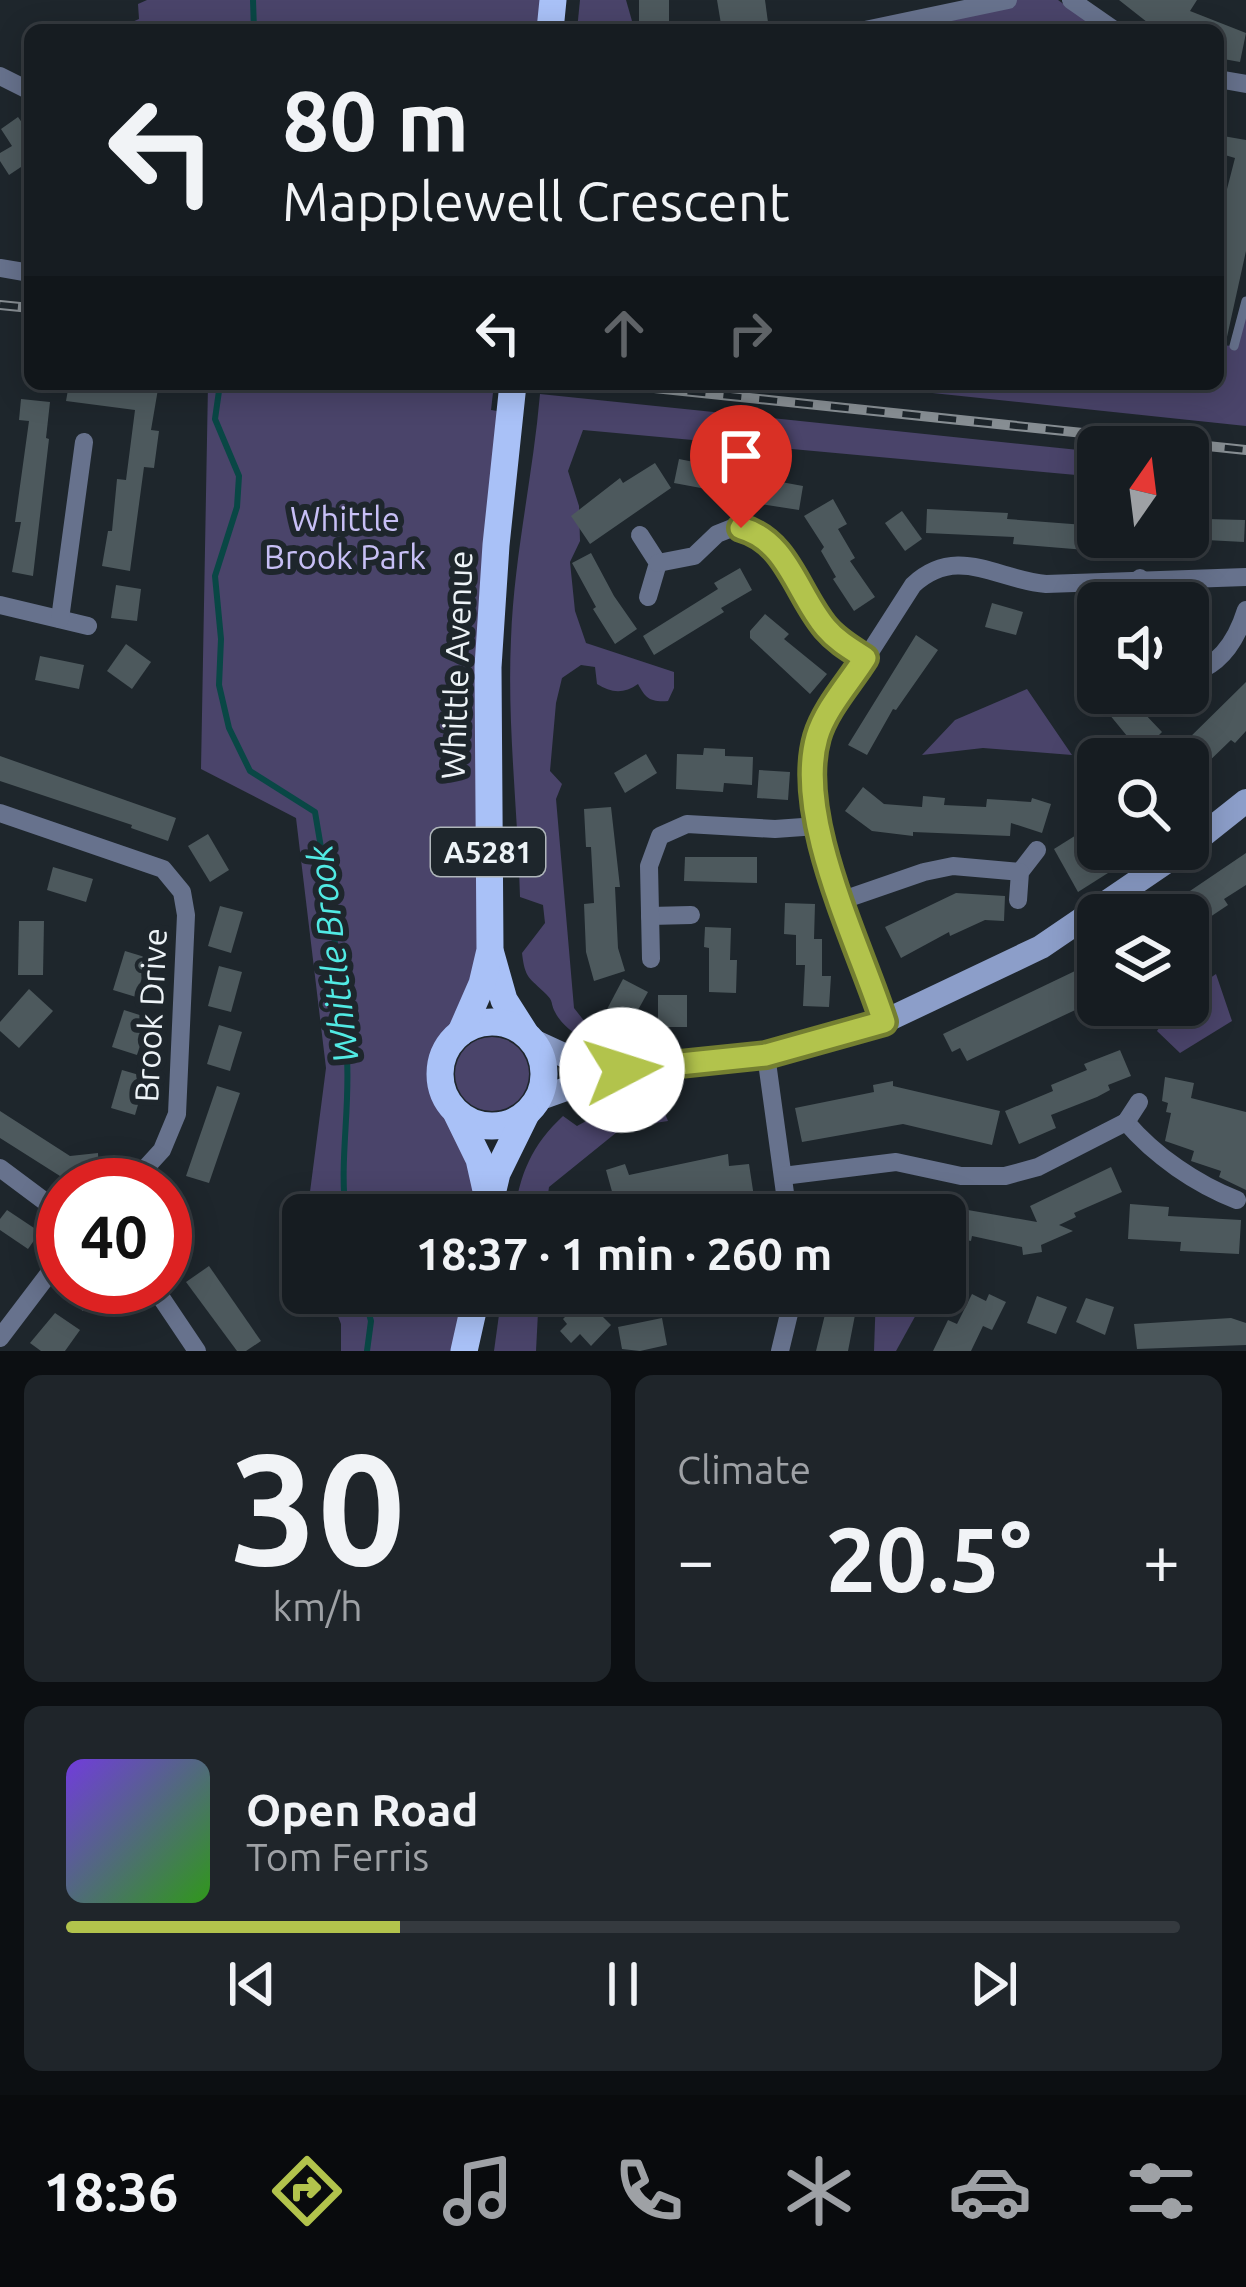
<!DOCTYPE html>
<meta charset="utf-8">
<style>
:root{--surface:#161c21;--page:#1f252a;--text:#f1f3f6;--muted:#9ea1a5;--line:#353a3f;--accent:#b2c34c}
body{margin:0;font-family:Ubuntu,sans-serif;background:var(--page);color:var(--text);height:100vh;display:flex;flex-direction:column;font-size:45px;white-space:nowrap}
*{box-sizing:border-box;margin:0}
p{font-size:39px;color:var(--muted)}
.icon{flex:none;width:66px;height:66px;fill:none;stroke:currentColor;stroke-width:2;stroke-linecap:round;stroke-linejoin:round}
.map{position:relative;height:1351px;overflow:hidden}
.side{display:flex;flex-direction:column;gap:24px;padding:24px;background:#0c0f12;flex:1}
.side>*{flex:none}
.top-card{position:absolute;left:24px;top:24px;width:1200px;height:366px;border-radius:18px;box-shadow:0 6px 30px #0003,0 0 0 3px var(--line);background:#161c21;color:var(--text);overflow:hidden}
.needle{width:78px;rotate:14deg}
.controls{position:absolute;left:1077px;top:426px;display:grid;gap:24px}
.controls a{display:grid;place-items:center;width:132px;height:132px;border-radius:18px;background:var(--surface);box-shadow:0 6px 30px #0003,0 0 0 3px var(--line);font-size:60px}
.speed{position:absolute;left:36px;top:1158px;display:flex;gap:24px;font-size:60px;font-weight:700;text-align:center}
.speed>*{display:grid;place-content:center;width:156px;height:156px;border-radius:50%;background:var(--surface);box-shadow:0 6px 30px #0003,0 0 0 3px var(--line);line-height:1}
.speed .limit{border:18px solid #d22;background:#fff;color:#111}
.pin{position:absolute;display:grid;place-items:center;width:102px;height:102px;color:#fff;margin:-123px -51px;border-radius:50% 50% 50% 0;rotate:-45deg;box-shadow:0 0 12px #0007}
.pin .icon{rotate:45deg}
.me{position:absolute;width:132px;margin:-66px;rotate:85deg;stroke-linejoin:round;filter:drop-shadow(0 0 9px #0008)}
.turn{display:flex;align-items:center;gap:42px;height:252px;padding:0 60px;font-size:54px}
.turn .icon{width:156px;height:156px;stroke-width:2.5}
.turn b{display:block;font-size:84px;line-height:102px}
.lanes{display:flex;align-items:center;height:114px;padding:0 60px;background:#0003;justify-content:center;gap:60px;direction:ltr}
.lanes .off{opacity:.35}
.big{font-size:90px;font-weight:600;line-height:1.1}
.side .card{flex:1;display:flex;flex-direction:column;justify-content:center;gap:18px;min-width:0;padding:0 42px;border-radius:18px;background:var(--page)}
.side .dial{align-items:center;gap:0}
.dial b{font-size:156px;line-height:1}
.song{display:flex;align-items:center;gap:36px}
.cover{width:144px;height:144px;border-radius:18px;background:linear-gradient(135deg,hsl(260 70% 55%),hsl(110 70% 35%))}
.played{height:12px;border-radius:6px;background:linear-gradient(90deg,var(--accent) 30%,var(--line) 30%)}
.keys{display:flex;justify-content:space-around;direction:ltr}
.heat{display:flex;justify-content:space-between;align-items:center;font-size:66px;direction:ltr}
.side .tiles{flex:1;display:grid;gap:24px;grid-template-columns:1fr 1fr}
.card:last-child{grid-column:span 2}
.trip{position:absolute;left:282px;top:1194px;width:684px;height:120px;border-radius:18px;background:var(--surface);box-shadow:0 6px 30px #0003,0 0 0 3px var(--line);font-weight:600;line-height:120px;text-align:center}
.tabs{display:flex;height:192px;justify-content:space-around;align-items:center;background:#090b0d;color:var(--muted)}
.tabs .icon{width:84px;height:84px}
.tabs .current{color:var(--accent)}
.tabs b{font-size:54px;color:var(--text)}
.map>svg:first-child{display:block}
</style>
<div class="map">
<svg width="1246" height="1351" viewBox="0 0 1246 1351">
<rect width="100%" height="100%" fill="#1e262c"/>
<g fill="#4a446a">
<path d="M147,0H545L542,30H124L123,26L139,19L138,4Z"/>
<path d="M580,0H626L634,28L577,30Z"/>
<path d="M998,0H1058L1100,30H951L950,16Z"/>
<path d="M1246,301V426L847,384H1218V345L1234,346Z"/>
<path d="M208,384H494L491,410L509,413L483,940L460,1038L435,1077L439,1105L454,1121L487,1215H307L326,1068L296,818L201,769Z"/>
<path d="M540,394L1098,452V477L583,430L568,471L579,506L580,541L570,562L575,611L586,643L674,672V688L668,701C650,702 646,699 638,684C624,694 611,693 597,684L595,667L581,665L562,678L556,703L550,771L562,784L556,799L574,1008L603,1045C586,1044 562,1027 555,1012C550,1002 554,1002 546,994C529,977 525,979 522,953L545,923L543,905L520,897C518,812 507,725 511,639C514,556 533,476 540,394Z"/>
<path d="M1027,689L1072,755L983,748L922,755L955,720Z"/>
<path d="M1216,974L1232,1021L1180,1053L1157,1031L1175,1005H1188V993Z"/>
<circle cx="492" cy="1074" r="37"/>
<path d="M628,1091L656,1092L668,1121L622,1128L549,1187L545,1215H514C520,1173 532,1145 563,1116L577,1126L599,1114L593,1098Z"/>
<path d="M329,1293H469L456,1351H341V1324Z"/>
<path d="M502,1293H539L536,1351H494Z"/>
<path d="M876,1293H928L896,1351H874Z"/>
</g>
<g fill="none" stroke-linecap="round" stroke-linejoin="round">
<g stroke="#094745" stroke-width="6">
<path d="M253,0L254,30"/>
<path d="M220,384L215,419L239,476L237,507L215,576L221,639L219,685L229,728L250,771L315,812C329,893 341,976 347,1059C350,1111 339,1163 346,1215"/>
<path d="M363,1293L371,1321L367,1351"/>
</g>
</g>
<g fill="#4d595d">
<rect x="639" y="0" width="30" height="30"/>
<path d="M717,0H765L769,30H722Z"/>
<path d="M1119,0H1197L1190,11L1246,33L1240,62L1218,58V30H1173L1155,21L1152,26Z"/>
<path d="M18,117L30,134V175L24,165L9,175L0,161V153L12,146L1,129Z"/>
<path d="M1223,136L1246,140V251L1225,346H1218V224L1235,158L1218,153Z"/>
<path d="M69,384H126L158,389L151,430L159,431L154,468L144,467L130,571L102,566L108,531H112L117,479L126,480L135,410L66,401Z"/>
<path d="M21,399L50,402L46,438L49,439L33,576L12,572L21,522H15L29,421L19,420Z"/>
<path d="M679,459L709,465V469L803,486L799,510L716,497L717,491L674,483Z"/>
<path d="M655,463L671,488L590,544L571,516L620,478L623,483Z"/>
<path d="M833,499L847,524L838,529L855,558L850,561L875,597L854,611L833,579L836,577L821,551L824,547L804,516Z"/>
<path d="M927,509L1008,513L1007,519L1098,526V551L1013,544L1014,537L926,533Z"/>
<path d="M902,511L922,539L905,551L885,523Z"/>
<path d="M1207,519L1245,520L1244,542L1206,540Z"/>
<path d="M591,553L614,596L637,629L615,644L593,609L596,607L572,563Z"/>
<path d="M740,568L752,590L721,608L724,612L654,655L643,636L718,589L714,583Z"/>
<path d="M116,585L141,589L137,621L111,618Z"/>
<path d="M1085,596H1098V691L1078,671L1080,610H1084Z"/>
<path d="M992,603L1023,612L1016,635L985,627Z"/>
<path d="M765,614L789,634L784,639L827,674L810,694L750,638V631Z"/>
<path d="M916,635L938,650L896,710L893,709L867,755L848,745Z"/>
<path d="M126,644L151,662L132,689L107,671Z"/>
<path d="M40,656L84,665L79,689L35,680Z"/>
<path d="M1246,682V731L1235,743L1231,740L1202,768L1180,747Z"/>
<path d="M1100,693H1137L1148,705L1142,711L1162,732L1141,753L1109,714L1115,709Z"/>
<path d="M704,748L725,749V756L753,757L752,785L724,783L723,792L676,789L677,754L703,755Z"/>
<path d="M646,754L657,773L625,793L614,773Z"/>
<path d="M0,756L176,818L168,841L131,828L132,825L0,781Z"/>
<path d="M759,770L790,772L788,800L757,798Z"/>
<path d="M863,787L884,804L922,807L923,796L945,798L944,805L986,807L987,799L1031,802L1032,798L1051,804L1042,833L1011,823L1010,836L913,832V836L872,831L845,811Z"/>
<path d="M611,807L620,887H615L618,948L625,971L594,981L586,952L584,904L594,903L591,847H586L584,809Z"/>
<path d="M1081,832L1108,873L1078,892L1054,849Z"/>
<path d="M208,834L229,870L210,882L188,846Z"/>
<path d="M1246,853V885L1224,899L1228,905L1195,927L1180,903L1186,898L1184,895Z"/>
<path d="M685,857H757V883L684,881Z"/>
<path d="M53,867L93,879L86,902L47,890Z"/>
<path d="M956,893L1005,896L1004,921L985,920L950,936L949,932L901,958L885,927Z"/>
<path d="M785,903L815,904L814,939H822V976H831L829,1007L803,1006L805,965H796V935L784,934Z"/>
<path d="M220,906L243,912L231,953L208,946Z"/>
<path d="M19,921H44L43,975H18Z"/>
<path d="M705,927L731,928L730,960H737L736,993L709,992V948L704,947Z"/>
<path d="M125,951L148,958L136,997L113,990Z"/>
<path d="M1098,960V992L1086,998L1088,1004L967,1061L960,1048L952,1052L943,1034Z"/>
<path d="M219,966L242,972L231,1012L208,1006Z"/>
<path d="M623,979L648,992L629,1026L605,1013Z"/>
<path d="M29,989L53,1011L19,1048L0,1031V1022Z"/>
<rect x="658" y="995" width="29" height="32"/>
<path d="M124,1010L149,1018L137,1055L112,1047Z"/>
<path d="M219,1025L242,1032L230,1071L207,1064Z"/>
<path d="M1120,1050L1131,1076L1108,1085L1110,1090L1097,1097L1051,1115L1056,1128L1019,1144L1005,1111L1053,1091L1051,1085L1087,1070L1084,1064Z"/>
<path d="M122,1070L146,1077L135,1115L111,1108Z"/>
<path d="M1165,1077L1194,1083L1191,1098L1246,1112V1190L1219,1177L1221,1171L1191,1161L1194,1151L1165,1141L1171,1113L1166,1112L1168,1103L1162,1101Z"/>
<path d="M893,1081V1086L1000,1111L992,1145L903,1124L802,1142L795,1108L874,1092L873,1085Z"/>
<path d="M217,1086L240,1093L209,1183L186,1176Z"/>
<path d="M0,1111L70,1156L98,1153L99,1177L60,1180V1176L0,1138Z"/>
<path d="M728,1154L729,1166L749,1164L754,1197L713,1202L712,1197L666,1202V1199L618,1213L606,1170L625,1164L629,1175Z"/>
<path d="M1111,1167L1122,1192L1074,1213L1076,1217L1059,1225L1073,1231L1041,1245L1042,1252L1023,1255L1022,1247L972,1236L971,1241L945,1235V1206L1037,1222L1030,1206Z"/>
<path d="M876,1197L943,1202V1215H875Z"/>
<path d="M1130,1204L1169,1207L1168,1216L1241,1220L1239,1254L1180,1251L1181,1242L1128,1239Z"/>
<path d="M7,1210L40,1232L28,1249L0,1230V1219Z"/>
<path d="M209,1266L261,1341L246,1351H237L186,1282Z"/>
<path d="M114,1287L117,1305L82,1311L79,1289Z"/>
<path d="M841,1293L865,1298L861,1316L855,1315L848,1351H816L830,1294Z"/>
<path d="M972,1294L986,1301L989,1294L1006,1302L992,1330L983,1326L971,1351H933L948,1320L957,1324Z"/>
<path d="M1037,1296L1067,1307L1056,1334L1027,1323Z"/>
<path d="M584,1298L611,1325L591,1346L580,1334L571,1343L560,1331L567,1324L563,1319Z"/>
<path d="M1086,1298L1114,1307L1105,1335L1076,1322Z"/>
<path d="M55,1313L80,1330L65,1351H41L30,1343Z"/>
<path d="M662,1318L667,1345L640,1351L622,1349L618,1327Z"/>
<path d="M1231,1318L1246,1323V1345L1137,1349L1134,1324Z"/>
</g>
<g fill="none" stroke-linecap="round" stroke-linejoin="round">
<path stroke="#67728d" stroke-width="9" d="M1234,346L1246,301"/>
<g stroke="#67728d" stroke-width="18">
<path d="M1071,0L1114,30"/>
<path d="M865,30L1008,0"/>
<path d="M0,76L30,91"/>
<path d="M1218,79L1246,84"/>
<path d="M0,268L30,273"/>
<path d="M640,535L658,563L648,597"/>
<path d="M658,563L694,556L717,534L732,528L758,534L773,545L826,628L865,658"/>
<path d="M1140,578V603"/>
<path d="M0,605L88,626"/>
<path d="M60,619L84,442"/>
<path d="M1188,674C1220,667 1237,639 1246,610"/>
<path d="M0,813L163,869L182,892L186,915L177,1114L162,1150L130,1185"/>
<path d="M1018,900L1020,872L1037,850"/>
<path d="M840,901L924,872L953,866L1020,872"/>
<path d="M650,916L691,915"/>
<path d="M651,959L649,866L660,836L687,824L775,829L817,826"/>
<path d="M883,1022L817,826L812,783L818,733L913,585C957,544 997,580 1046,584L1246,577"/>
<path d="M766,1055L788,1215"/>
<path d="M1139,1102L1126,1122C1155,1156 1196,1184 1237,1200"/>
<path d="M0,1168L63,1215"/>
<path d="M783,1176L896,1162L961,1176H1005L1038,1167L1126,1122"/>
<path d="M154,1287L197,1351"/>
<path d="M0,1338L63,1255"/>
<path d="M780,1351L794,1293"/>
</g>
<g stroke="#8c9ec9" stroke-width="24">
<path d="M1188,847L1246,801"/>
<path d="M533,1041L570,1058L616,1068"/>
<path d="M538,1099L622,1069L766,1055L883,1022L1041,947L1185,849"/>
</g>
<g stroke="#a9c1f7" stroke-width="27">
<path d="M550,30L553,0"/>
<path d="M491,954L504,1000L525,1033"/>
<circle cx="492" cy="1074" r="52"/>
<path d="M461,1032L482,984L490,950L488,667L496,545L513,384"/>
<path d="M457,1114L479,1159L488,1199"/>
<path d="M487,1215L497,1173L526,1114"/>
<path d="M464,1351L477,1293"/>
</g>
<defs>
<g id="rail">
<path d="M0,305L30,308"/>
<path d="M616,384L1246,450"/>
</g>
</defs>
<use href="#rail" stroke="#878e93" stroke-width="10"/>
<use href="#rail" stroke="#1e262c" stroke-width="6" stroke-dasharray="18" stroke-linecap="butt"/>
</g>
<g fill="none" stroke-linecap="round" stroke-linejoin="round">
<defs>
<path id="route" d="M622,1070L766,1055L884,1022C859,944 794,817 817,737C825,709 850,682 865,658C851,649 837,641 826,628C797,594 788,541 741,528"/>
</defs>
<use href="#route" stroke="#747f31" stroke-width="30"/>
<use href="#route" stroke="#b2c34c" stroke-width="21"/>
</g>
<g text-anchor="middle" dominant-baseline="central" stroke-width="12" stroke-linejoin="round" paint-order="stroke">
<rect fill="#1e262c" stroke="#afb6ba" stroke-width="3" x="431" y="828" width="114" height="48" rx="9"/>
<g font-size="30" font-weight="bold" fill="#edf3f7">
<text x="488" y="852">A5281</text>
</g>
<g font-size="33" fill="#c7bff5" stroke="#1e262c">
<text x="345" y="518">Whittle<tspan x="345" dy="38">Brook Park</tspan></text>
</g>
<g font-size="33" fill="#edf3f7" stroke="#1e262c">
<text transform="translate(456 665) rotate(-88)">Whittle Avenue</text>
<text transform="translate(150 1015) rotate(-87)">Brook Drive</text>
</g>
<g font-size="36" font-style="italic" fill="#51eae4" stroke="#1e262c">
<text transform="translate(332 954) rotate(-97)">Whittle Brook</text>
</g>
</g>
</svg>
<div class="controls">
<a><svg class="needle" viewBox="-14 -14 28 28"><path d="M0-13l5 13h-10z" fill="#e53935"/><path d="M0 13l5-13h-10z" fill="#9ea1a5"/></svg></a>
<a><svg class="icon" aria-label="sound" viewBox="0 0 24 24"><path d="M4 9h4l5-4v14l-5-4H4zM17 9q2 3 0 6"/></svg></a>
<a><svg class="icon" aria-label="search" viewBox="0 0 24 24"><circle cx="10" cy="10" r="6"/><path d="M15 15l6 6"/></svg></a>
<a><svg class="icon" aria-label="layers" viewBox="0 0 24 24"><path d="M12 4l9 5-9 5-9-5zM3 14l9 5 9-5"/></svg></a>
</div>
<div class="speed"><div class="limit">40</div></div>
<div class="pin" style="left:741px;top:528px;background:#d93025"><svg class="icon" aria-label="arrive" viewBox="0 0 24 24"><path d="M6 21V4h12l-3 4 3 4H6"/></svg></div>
<svg class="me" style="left:622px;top:1070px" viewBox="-20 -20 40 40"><circle r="19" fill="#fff"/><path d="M0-13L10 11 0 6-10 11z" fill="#b2c34c"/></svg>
<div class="trip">18:37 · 1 min · 260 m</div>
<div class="top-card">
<div class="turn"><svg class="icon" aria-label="left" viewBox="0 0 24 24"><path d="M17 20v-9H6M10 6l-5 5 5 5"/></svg><div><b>80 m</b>Mapplewell Crescent</div></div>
<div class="lanes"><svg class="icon" aria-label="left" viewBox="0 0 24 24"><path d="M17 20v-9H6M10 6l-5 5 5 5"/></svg><svg class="icon off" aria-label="ahead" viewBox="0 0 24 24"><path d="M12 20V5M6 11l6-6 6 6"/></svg><svg class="icon off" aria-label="right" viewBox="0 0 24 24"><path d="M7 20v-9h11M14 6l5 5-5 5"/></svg></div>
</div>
</div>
<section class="side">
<div class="tiles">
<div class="card dial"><b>30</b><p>km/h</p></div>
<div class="card"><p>Climate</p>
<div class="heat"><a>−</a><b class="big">20.5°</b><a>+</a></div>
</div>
<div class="card">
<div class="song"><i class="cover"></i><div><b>Open Road</b><p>Tom Ferris</p></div></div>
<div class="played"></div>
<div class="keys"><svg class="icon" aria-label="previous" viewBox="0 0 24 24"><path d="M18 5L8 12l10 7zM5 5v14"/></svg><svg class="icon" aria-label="pause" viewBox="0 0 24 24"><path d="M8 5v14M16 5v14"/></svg><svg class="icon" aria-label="next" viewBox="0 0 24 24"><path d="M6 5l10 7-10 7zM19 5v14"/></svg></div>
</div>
</div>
</section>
<nav class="tabs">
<b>18:36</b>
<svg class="icon current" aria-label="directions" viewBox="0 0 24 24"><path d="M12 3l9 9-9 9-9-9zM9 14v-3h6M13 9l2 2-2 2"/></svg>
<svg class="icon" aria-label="music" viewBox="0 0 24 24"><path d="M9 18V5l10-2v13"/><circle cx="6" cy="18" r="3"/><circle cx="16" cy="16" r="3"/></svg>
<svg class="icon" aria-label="phone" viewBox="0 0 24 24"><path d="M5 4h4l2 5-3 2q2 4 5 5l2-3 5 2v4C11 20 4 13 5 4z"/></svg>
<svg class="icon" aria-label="climate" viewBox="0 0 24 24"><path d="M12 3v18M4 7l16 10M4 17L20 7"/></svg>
<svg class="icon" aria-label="car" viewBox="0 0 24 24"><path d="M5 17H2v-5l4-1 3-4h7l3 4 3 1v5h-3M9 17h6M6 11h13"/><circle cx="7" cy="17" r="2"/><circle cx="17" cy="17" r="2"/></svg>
<svg class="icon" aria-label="filters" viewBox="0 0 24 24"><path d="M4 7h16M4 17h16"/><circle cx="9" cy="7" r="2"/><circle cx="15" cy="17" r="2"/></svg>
</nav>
